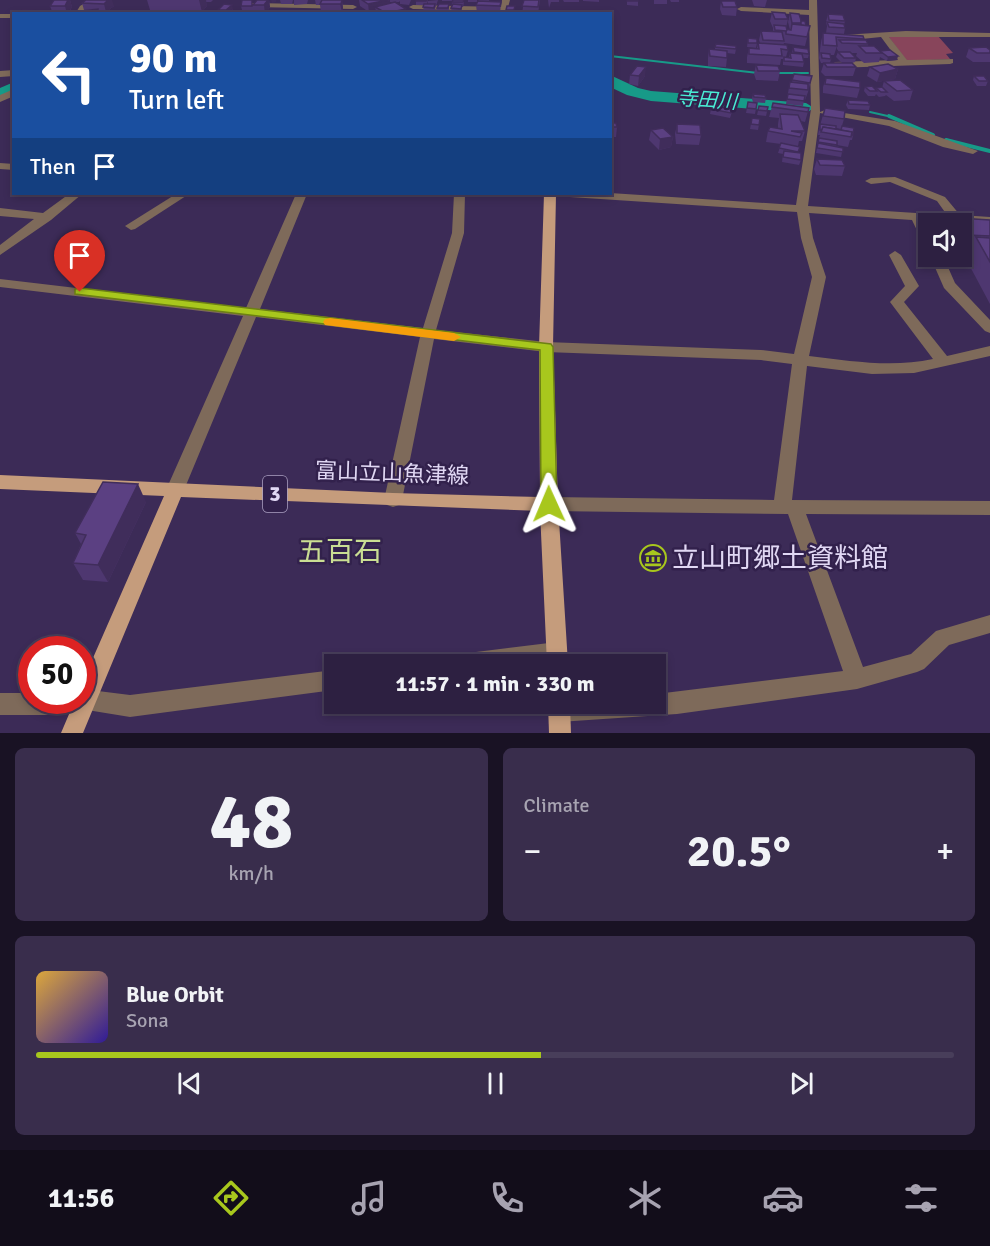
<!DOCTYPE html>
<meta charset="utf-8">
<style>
:root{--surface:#2d2041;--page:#392d4c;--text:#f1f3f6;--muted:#a7a3b1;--line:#483e5a;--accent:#a8c71d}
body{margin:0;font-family:Signika,"Noto Sans JP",sans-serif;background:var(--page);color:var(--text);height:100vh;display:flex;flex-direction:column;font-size:22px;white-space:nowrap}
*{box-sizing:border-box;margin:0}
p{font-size:20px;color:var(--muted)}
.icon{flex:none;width:33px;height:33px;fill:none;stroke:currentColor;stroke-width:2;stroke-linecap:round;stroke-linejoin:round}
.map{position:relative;height:733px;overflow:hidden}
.panel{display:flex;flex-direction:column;gap:15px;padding:15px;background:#191224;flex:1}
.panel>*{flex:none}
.top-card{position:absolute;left:12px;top:12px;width:600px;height:183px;border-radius:0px;box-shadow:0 3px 9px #0003,0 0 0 2px var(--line);background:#1a4fa0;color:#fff;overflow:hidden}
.buttons{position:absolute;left:918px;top:213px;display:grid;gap:12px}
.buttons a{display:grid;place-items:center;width:54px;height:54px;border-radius:0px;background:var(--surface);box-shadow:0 3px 9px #0003,0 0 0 2px var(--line);font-size:30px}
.speed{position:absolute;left:18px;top:636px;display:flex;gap:12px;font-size:30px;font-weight:700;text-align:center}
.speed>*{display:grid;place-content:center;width:78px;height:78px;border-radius:50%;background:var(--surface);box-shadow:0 3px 9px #0003,0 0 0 2px var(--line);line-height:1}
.speed .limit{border:9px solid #d22;background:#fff;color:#111}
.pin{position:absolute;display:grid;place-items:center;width:51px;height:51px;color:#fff;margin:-62px -26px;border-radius:50% 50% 50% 0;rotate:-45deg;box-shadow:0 0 6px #0007}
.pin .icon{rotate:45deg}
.me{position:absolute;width:66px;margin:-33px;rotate:359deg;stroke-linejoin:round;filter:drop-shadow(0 0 4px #0008)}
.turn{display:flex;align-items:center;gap:21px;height:126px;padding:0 18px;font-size:27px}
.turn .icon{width:78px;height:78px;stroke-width:2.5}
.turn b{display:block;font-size:42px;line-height:51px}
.then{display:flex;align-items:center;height:57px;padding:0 18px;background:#0003;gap:12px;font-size:22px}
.big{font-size:45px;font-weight:700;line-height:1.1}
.panel .card{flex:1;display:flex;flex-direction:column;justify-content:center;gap:9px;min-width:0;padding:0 21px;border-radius:9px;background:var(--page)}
.panel .dial{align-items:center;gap:0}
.dial b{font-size:78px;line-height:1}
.song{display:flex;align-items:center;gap:18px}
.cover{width:72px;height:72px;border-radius:9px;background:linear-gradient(135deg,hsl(40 70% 55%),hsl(250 70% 35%))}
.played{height:6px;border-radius:3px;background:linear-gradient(90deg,var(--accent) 55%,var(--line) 55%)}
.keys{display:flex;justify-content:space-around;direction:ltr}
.heat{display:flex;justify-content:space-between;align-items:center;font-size:33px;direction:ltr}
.panel .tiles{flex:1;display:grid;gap:15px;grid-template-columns:1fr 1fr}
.card:last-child{grid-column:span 2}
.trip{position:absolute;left:324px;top:654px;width:342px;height:60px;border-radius:0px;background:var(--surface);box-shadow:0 3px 9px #0003,0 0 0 2px var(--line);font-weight:700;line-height:60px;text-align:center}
.menu{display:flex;height:96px;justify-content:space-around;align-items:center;background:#120d1a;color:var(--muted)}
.menu .icon{width:42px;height:42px}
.menu .active{color:var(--accent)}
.menu b{font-size:27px;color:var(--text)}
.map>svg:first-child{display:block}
</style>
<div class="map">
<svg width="990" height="733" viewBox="0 0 990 733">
<rect width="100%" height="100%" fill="#3c2b57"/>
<path fill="#88455b" d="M937,35L953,53L946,54L950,59L907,61L888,36Z"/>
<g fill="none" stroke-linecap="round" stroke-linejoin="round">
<g stroke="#179a88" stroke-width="2">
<path d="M610,56L758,73"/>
<path d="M775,73H808"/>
<path d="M870,112L892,117"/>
</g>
<g stroke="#179a88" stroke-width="4">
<path d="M889,116L933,135"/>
<path d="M946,140L990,151"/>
</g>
<g fill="#179a88" fill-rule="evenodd">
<path d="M610,75L638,88L651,91L806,103L814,108L806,113L651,101L627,95L610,87Z"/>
<path d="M14,82V93L0,99V88Z"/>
</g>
<g fill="#7e6a5a" fill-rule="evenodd">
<path d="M90,0H99L83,14H75L80,6Z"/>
<path d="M502,0H510L507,11L413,9L409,7L413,5L501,7Z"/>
<path d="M809,0H817L820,112L825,110L895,121L978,151L973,154L943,147L889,126L820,113L808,206L947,215L937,201L890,182L871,184L865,181L871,178L895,177L945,197L960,215L990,217V225L924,220L928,229V245L922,241L912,220L809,213L813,238L826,277L809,356C851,361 892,368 933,359L890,302L905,286L889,255L895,251L901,255L919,286L904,302L947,356L990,346V356L914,373L872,374L807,366L792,500L990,501V515L806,514L863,667L911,654L936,631L990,615V633L949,645L924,669L917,672L857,689L677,714L559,722L551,719L548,711L551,704H656V694L843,671L788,514L549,511L543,509L540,504L543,499L549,497L774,500L792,364L761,360L546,352L434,339L402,500L399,505L393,507L387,505L384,500L420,337L256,317L184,490L181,495L175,497L169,495L166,490L243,316L0,287V279L246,308L296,194H307L260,309L423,328L452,233L454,194H465L464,233L436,330L546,342L761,350L794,354L812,277L801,238L797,212L570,197L564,194L610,193L796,205L811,109L809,15L741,11L737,9L741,7L809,10Z"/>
<path d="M251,3L353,5L357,7L353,9L248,7L247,5Z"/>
<rect x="0" y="14" width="14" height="4"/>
<path d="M906,31L990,33V37H889L907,60L953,59V63L950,64L835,68L831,65L835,62L898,60L881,37L842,41L838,38L842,35Z"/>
<path d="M14,70V76L0,77V71Z"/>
<path d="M14,89V96L0,102V95Z"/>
<path d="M0,163L14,164V170L0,169Z"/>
<path d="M69,194H82L51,220L0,255V245L34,219L0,216V208L43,213Z"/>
<path d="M176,194H189L135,229L131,230L125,226Z"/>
<path d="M930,256H943L955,283L990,320V333L985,331L944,288Z"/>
<path d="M557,642L564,645L567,652L564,659C539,668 477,667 449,664L453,657L460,654Z"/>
<path d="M334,670V690L130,717L81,709L62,715H0V693H32V700H82V689L130,695Z"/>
</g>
<g fill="#c59c7c" fill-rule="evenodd">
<path d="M544,194H556L553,347L558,504L568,664H547L540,511L181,497L83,733H61L75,700H82V683L164,496L0,489V475L393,493L540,497L539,347Z"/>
<path d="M548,704H570L571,733H549Z"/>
</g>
</g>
<g fill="#4e3770" fill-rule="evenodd">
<path d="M54,0H70L72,7L68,14H53L50,6Z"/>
<path d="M86,0L114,6L106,12L84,10L82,3Z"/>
<path d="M147,0H213L211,2H206L207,6L202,12L150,10Z"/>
<path d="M257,0H269L270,7L265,14L254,13V10L253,14H243L241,6L254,4Z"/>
<path d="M280,0H293L292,4H281Z"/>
<path d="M294,0H308L307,4L294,5Z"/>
<path d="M315,0H344H342L343,8L342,12H321L320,5H316Z"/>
<path d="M359,0H390V4L406,9V14H376V11L369,12L360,6Z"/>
<path d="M390,0H411L409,5L400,4V1L399,2H390Z"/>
<path d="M416,0H428L427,4H428V1L438,0L434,12L423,11L424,5H416Z"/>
<rect x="442" y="0" width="11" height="1"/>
<rect x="468" y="0" width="9" height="2"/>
<path d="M479,0H489V1L501,2L500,14L477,13L476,5Z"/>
<path d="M524,0H540L538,14H522Z"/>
<path d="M548,0H559V2H551L549,8Z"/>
<path d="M563,0H579V2H564Z"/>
<path d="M583,0H599V2L583,1Z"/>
<path d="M627,0H638V6L627,5Z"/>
<rect x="654" y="0" width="13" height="4"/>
<path d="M670,0H679V2H671Z"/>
<path d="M752,0H767L765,7L754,6Z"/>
<path d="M721,1L737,7L736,16L722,15L720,9Z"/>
<path d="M452,2H464L463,7H462L461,13H451Z"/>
<path d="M449,4V9L448,12H449V14H439V12H437V8Z"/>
<path d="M233,9L228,14H219L218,10Z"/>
<path d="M506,10L515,11L514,14H506Z"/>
<path d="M772,12L788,19L786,28L787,30H790L788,22L790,13L806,26H810L805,46L784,43L783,45L788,50L786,57L789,58L790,53L792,54L793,47L809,54L808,58H803L804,62L803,67L783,65V59H781L780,65L747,63V57L749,48H757L758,43H760L759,40L761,31L773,32V28L770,21Z"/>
<path d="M828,14L845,21L844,25L845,28L844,34L864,39L863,40L868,44V46L897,60L887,61L880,57L879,62L864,63L856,56L857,53H851L856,58L855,62L852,63L856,67L853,76H825L821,72L824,63H821L819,58L821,42L823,33H826L827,26L826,22ZM837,46V49L839,52H838L836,57L842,63H830L831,59L830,55H834Z"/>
<path d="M748,38L757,43L756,48L747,47Z"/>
<path d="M715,47L736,49L735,54L727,53V58L726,67L708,66V58L709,49L715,50Z"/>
<path d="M969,48L990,50V62H973L966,57Z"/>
<path d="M756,65L780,71L778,81L756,80L754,74Z"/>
<path d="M870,67L898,69L895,79L877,82L867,76Z"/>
<path d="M794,74L812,76L808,92L805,100H804L803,106L786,104L790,82H792Z"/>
<path d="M630,75L645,76L638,86L629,84Z"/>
<path d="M974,76L988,81L986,86H977L973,80Z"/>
<path d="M826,78L860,88L857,98L823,93V87Z"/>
<path d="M884,81L913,90L910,100L894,101L886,95L885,96L879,97L876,94L875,96H868L864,91L865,87L875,89L876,88H882Z"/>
<path d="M753,94L766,98L765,103L753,102L752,99Z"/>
<path d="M848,100L870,105L869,110L848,109L846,105Z"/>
<path d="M748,102L757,103L755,114L746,113Z"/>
<path d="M773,103L809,108L805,122L801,121L805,131L802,141H799L798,146L800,147L798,153L801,160L799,165L782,162L783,154L778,153L781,144L766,142L768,131L778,128V124L779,118L769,117Z"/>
<path d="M759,106L768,107L766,116L757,115Z"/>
<path d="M825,108L844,119L841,129L836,128V129L841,130L842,126L853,135L852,140H850L848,147L837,145L836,146L843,148L841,157L816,153L817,148V143L820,135H818L819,129Z"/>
<path d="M711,109H733L730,118L710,114Z"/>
<path d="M752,118L760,119L758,130L750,129Z"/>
<path d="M610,123L617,127L616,137H610Z"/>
<path d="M677,124L701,135L699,145L676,144L675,134Z"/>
<path d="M651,130L673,137L671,147L659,150L649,140Z"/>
<path d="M817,159L845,166L842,176L816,175L814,169Z"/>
<path d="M959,218L990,220V304L966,259L969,252L962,251V224H956Z"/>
<path d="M146,502L108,582L83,580L73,563L81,544L75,533Z"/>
</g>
<g fill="#402d5b">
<path d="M68,0H70L72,7L67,14L65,6Z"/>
<path d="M108,0H112L114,6L106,12L104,4Z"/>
<path d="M199,0H206L207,6L202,12Z"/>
<path d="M268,0H269L270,7L265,14L264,5Z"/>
<path d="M271,0H276V2L272,3Z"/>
<path d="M339,0H344H342L343,8L342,12Z"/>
<path d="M390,0V8L375,7L376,11L369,12L368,4Z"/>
<path d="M232,5L233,9L227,14L226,10Z"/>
<path d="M406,9V14H386Z"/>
<path d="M898,56L897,60L887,61L888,57Z"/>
<path d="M646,67L645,76L638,86L639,76Z"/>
<path d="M898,69L895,79L877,82L880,73Z"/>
<path d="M673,137L671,147L659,150L660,139Z"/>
<path d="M138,484L146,502L108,582L98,565Z"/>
</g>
<g fill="#5b4082" stroke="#402d5b" stroke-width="1.5">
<path d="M54,0H68L65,6H50Z"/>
<path d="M86,0H108L104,4L82,3Z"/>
<path d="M242,0H252V6H241Z"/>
<path d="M257,0H268L264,5H253Z"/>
<path d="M322,0H342L341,4H320Z"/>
<path d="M362,0H388L368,4Z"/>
<path d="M416,0H427L426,1H416Z"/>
<path d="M453,0H464L463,2H452Z"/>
<path d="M524,0H539L538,7L522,6Z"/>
<rect x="627" y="0" width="11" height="1"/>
<path d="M478,1L501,2L500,6L476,5Z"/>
<path d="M721,1H735L737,7H723Z"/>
<path d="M395,2L406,9L386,13L375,7Z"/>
<path d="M224,4L232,5L226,10H218Z"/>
<path d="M424,4H435L434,8L423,7Z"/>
<path d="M439,4H449L448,8H437Z"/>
<path d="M453,4L462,5L461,9L451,8Z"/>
<path d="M507,6H515L514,10H506Z"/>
<path d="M98,9L97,14H81L82,11Z"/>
<path d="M23,10L40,11L37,14H19Z"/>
<path d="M440,11L449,12L448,14H439Z"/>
<path d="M772,12L785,13L788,19H775Z"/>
<path d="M790,13L799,14L802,23H792Z"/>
<path d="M828,14L843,15L845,21L829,20Z"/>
<path d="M801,21H805L806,26L801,25Z"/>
<path d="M827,22L844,24L845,28L829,27Z"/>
<path d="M792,24L810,26L807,37L786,34V29L791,30Z"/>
<path d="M774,25L786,26L787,30L786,31L775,30Z"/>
<path d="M761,31L782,32L784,41L763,40Z"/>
<path d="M823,33L863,36L864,39L836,37L837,46L823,45Z"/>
<path d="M748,38L757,39V43H748Z"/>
<path d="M839,40H866L868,44L842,43Z"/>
<path d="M758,43L787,45L788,50L781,49L782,56L749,54V48L759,49Z"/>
<path d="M716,44L736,46V49L715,47Z"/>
<path d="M859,46H874L882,53H866Z"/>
<path d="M793,47L808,49L809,54L794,52Z"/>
<path d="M986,47L990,50V53H977L969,48Z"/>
<path d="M709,49L727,51V58L710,56Z"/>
<path d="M890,50L898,56L888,57L880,51Z"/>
<path d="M838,52H850L856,58H844Z"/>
<path d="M790,53L802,54L804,62L784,61V57L791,58Z"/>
<path d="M821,53L830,54L831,59L822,58Z"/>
<path d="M824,63H852L856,67H827Z"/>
<path d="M888,64L898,69L880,73L870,67Z"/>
<path d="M756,65L778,66L780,71H758Z"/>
<path d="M637,66L646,67L639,76L630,75Z"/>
<path d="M794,74L812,76L810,83L792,80Z"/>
<path d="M974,76H984L988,81H979Z"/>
<path d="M826,78L860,82V88L825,84Z"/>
<path d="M900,80L913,90L897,91L884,81Z"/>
<path d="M790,82L808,84V90L789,88Z"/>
<path d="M872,86L877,91H870L865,87Z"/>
<path d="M882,87L887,92H881L876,88Z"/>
<path d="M753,94L765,95L766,98L754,97Z"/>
<path d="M788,94L805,96L804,101L787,99Z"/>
<path d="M848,100L868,101L870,105L849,104Z"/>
<path d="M748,102L757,103L756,109L747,108Z"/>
<path d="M773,103L809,108L808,112L772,107Z"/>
<path d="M713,106L733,109L731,113L711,109Z"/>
<path d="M759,106L768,107L767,111L758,110Z"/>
<path d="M825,108L845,111L844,119L823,116Z"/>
<path d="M780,114L798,115L805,131H791L802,133L800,137L768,131L770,127L782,129Z"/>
<path d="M752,118L760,119L759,125L751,124Z"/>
<path d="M610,123H616L617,127H610Z"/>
<path d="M677,124L700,125L701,135L677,133Z"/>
<path d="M820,124L836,126V129L823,127L822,130H820Z"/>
<path d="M842,126L854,128L853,135H851L852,132L841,130Z"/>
<path d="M823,127L852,132L851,137L821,132Z"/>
<path d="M663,128L673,137L660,139L651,130Z"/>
<path d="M819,138L837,141V145L818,142Z"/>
<path d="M781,143L800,147L798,152L779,148Z"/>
<path d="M818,143L843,148V152L817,148Z"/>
<path d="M784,151L801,153V160L783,157Z"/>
<path d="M817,159L842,160L845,166L820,165Z"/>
<path d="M959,218L990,220V236L967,235Z"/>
<path d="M976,237L990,238V262Z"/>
<path d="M103,482L138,484L98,565L73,563L86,535L75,533Z"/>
</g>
<path fill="#a8c71d" stroke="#6d8113" stroke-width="1.5" d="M80,288L551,344L553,347L557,504L555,508L549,510L544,508L541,504L540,350L75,294V289Z"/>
<path fill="#f59e0b" d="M330,318L454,333L461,337L454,341L325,325L323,322L325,319Z"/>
<defs>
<symbol id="museum-ring" viewBox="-11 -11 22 22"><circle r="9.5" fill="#32214c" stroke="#a8c71d" stroke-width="1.5"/><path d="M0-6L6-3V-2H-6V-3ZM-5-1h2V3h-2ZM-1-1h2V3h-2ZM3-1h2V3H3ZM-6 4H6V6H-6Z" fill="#a8c71d"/></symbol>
</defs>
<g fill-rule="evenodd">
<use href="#museum-ring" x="638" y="543" width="30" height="30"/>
</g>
<g text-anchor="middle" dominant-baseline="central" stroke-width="5" stroke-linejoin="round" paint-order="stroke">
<g font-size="20" font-style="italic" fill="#49ecd4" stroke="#32214c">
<text transform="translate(707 100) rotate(4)">寺田川</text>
</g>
<rect fill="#32214c" stroke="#aca1c2" stroke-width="1.5" x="263" y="476" width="24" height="36" rx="4.5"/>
<g font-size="21" font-weight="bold" fill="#e1d8f4">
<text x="275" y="494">3</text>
</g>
<g font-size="22" fill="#e1d8f4" stroke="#32214c">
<text transform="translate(392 473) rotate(2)">富山立山魚津線</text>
</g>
<g font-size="27" fill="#e1d8f4" stroke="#32214c" text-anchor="start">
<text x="672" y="558">立山町郷土資料館</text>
</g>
<g font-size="28" fill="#cade93" stroke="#32214c">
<text x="340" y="552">五百石</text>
</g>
</g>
</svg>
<div class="buttons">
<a><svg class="icon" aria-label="sound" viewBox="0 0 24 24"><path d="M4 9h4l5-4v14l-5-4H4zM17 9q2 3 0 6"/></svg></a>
</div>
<div class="speed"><div class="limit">50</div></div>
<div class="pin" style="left:80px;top:292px;background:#d93025"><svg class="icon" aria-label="arrive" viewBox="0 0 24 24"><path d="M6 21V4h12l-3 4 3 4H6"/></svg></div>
<svg class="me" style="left:549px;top:504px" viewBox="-20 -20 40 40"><path d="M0-17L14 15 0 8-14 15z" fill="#a8c71d" stroke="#fff" stroke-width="4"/></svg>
<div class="trip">11:57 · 1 min · 330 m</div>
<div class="top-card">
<div class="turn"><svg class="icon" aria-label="left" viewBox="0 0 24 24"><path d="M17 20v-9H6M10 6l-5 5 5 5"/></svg><div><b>90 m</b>Turn left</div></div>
<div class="then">Then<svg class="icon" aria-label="arrive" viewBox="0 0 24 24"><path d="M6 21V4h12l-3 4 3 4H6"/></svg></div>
</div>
</div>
<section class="panel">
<div class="tiles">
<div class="card dial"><b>48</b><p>km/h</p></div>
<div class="card"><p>Climate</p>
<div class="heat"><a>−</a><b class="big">20.5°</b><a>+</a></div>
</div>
<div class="card">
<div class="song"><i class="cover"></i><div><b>Blue Orbit</b><p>Sona</p></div></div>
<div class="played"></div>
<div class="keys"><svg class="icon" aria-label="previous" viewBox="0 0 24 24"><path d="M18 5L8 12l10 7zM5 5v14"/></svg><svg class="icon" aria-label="pause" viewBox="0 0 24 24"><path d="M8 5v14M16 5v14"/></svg><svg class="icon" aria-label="next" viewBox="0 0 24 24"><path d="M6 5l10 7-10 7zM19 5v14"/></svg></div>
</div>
</div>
</section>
<nav class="menu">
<b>11:56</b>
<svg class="icon active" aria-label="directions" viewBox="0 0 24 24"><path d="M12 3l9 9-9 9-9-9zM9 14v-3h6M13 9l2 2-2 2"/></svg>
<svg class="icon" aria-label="music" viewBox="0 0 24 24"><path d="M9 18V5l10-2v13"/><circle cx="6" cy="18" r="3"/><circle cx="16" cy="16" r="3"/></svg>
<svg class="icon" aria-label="phone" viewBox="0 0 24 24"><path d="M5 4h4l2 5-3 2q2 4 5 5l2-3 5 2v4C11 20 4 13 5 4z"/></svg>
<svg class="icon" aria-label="climate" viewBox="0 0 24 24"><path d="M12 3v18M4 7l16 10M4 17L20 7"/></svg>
<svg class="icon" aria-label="car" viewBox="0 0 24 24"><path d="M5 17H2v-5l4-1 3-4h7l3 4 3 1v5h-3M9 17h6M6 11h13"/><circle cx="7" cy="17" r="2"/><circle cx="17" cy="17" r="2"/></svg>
<svg class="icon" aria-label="filters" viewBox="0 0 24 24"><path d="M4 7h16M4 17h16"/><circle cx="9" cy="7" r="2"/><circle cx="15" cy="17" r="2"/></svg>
</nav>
